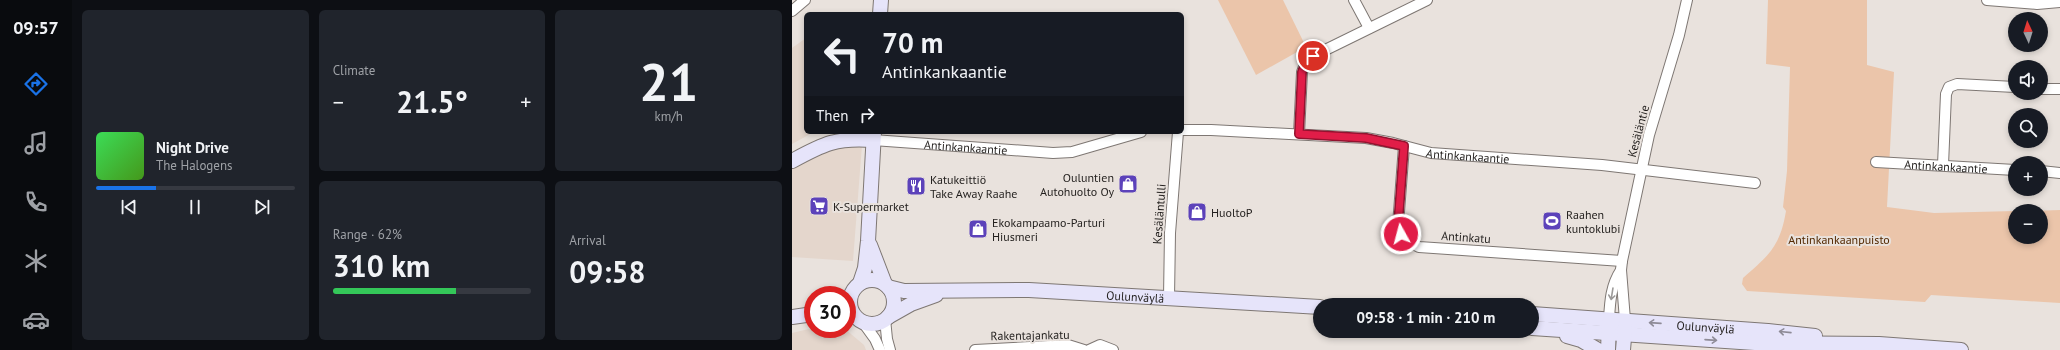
<!DOCTYPE html>
<meta charset="utf-8">
<style>
:root{--surface:#171b24;--page:#20242c;--text:#f1f3f6;--muted:#9ea1a6;--line:#363941;--accent:#1a73e8}
body{margin:0;font-family:"PT Sans",sans-serif;background:var(--page);color:var(--text);height:100vh;display:flex;flex-direction:column;font-size:15px;white-space:nowrap}
*{box-sizing:border-box;margin:0}
p{font-size:13px;color:var(--muted)}
.icon{flex:none;width:22px;height:22px;fill:none;stroke:currentColor;stroke-width:2;stroke-linecap:round;stroke-linejoin:round}
.map{position:relative;flex:1;overflow:hidden}
.panel{display:flex;flex-direction:column;gap:10px;padding:10px;background:#0d0f14;width:720px}
.panel>*{flex:none}
.hud{position:absolute;left:12px;top:12px;width:380px;height:122px;border-radius:6px;box-shadow:0 2px 6px #0003;background:#171b24;color:var(--text);overflow:hidden}
.needle{width:26px;rotate:356deg}
.fabs{position:absolute;left:1216px;top:12px;display:grid;gap:8px}
.fabs a{display:grid;place-items:center;width:40px;height:40px;border-radius:50%;background:var(--surface);box-shadow:0 2px 6px #0003;font-size:20px}
.speed{position:absolute;left:12px;top:286px;display:flex;gap:8px;font-size:20px;font-weight:700;text-align:center}
.speed>*{display:grid;place-content:center;width:52px;height:52px;border-radius:50%;background:var(--surface);box-shadow:0 2px 6px #0003;line-height:1}
.speed .limit{border:6px solid #d22;background:#fff;color:#111}
.pin{position:absolute;display:grid;place-items:center;width:34px;height:34px;color:#fff;margin:-17px;border:2px solid #fff;border-radius:50%;box-shadow:0 1px 4px #0007}
.me{position:absolute;width:44px;margin:-22px;rotate:353deg;stroke-linejoin:round;filter:drop-shadow(0 0 3px #0008)}
.turn{display:flex;align-items:center;gap:14px;height:84px;padding:0 12px;font-size:18px}
.turn .icon{width:52px;height:52px;stroke-width:2.5}
.turn b{display:block;font-size:28px;line-height:34px}
.then{display:flex;align-items:center;height:38px;padding:0 12px;background:#0003;gap:8px;font-size:15px}
.big{font-size:30px;font-weight:700;line-height:1.1}
.panel .widget{flex:1;display:flex;flex-direction:column;justify-content:center;gap:6px;min-width:0;padding:0 14px;border-radius:6px;background:var(--page)}
.panel .dial{align-items:center;gap:0}
.dial b{font-size:52px;line-height:1}
.song{display:flex;align-items:center;gap:12px}
.cover{width:48px;height:48px;border-radius:6px;background:linear-gradient(135deg,hsl(130 70% 55%),hsl(100 70% 35%))}
.played{height:4px;border-radius:2px;background:linear-gradient(90deg,var(--accent) 30%,var(--line) 30%)}
.keys{display:flex;justify-content:space-around;direction:ltr}
.heat{display:flex;justify-content:space-between;align-items:center;font-size:22px;direction:ltr}
.charge{height:6px;border-radius:3px;background:linear-gradient(90deg,#34c759 62%,var(--line) 0)}
.panel .tiles{flex:1;display:grid;gap:10px;grid-template-columns:repeat(3,1fr)}
.widget:first-child{grid-row:span 2}
.trip{position:absolute;left:521px;top:298px;width:226px;height:40px;border-radius:20px;background:var(--surface);box-shadow:0 2px 6px #0003;font-weight:700;line-height:40px;text-align:center}
main{display:flex;flex:1;min-height:0}
.menu{display:flex;flex-direction:column;width:72px;justify-content:space-around;align-items:center;background:#090b0e;color:var(--muted)}
.menu .icon{width:28px;height:28px}
.menu .active{color:var(--accent)}
.menu b{font-size:18px;color:var(--text)}
.map>svg:first-child{display:block}
</style>
<main>
<nav class="menu">
<b>09:57</b>
<svg class="icon active" aria-label="directions" viewBox="0 0 24 24"><path d="M12 3l9 9-9 9-9-9zM9 14v-3h6M13 9l2 2-2 2"/></svg>
<svg class="icon" aria-label="music" viewBox="0 0 24 24"><path d="M9 18V5l10-2v13"/><circle cx="6" cy="18" r="3"/><circle cx="16" cy="16" r="3"/></svg>
<svg class="icon" aria-label="phone" viewBox="0 0 24 24"><path d="M5 4h4l2 5-3 2q2 4 5 5l2-3 5 2v4C11 20 4 13 5 4z"/></svg>
<svg class="icon" aria-label="climate" viewBox="0 0 24 24"><path d="M12 3v18M4 7l16 10M4 17L20 7"/></svg>
<svg class="icon" aria-label="car" viewBox="0 0 24 24"><path d="M5 17H2v-5l4-1 3-4h7l3 4 3 1v5h-3M9 17h6M6 11h13"/><circle cx="7" cy="17" r="2"/><circle cx="17" cy="17" r="2"/></svg>
</nav>
<section class="panel">
<div class="tiles">
<div class="widget">
<div class="song"><i class="cover"></i><div><b>Night Drive</b><p>The Halogens</p></div></div>
<div class="played"></div>
<div class="keys"><svg class="icon" aria-label="previous" viewBox="0 0 24 24"><path d="M18 5L8 12l10 7zM5 5v14"/></svg><svg class="icon" aria-label="pause" viewBox="0 0 24 24"><path d="M8 5v14M16 5v14"/></svg><svg class="icon" aria-label="next" viewBox="0 0 24 24"><path d="M6 5l10 7-10 7zM19 5v14"/></svg></div>
</div>
<div class="widget"><p>Climate</p>
<div class="heat"><a>−</a><b class="big">21.5°</b><a>+</a></div>
</div>
<div class="widget dial"><b>21</b><p>km/h</p></div>
<div class="widget"><p>Range · 62%</p><b class="big">310 km</b><div class="charge"></div></div>
<div class="widget"><p>Arrival</p><b class="big">09:58</b></div>
</div>
</section>
<div class="map">
<svg width="1268" height="350" viewBox="0 0 1268 350">
<rect width="100%" height="100%" fill="#e9e2dd"/>
<g fill="#e4d6cc">
<path d="M14,38V132H22L0,144V48Z"/>
<path d="M46,145H70L61,261L0,257V167Z"/>
<path d="M21,328L53,329L72,345L74,350H0V333Z"/>
</g>
<g fill="#ebc5aa">
<path d="M426,0H491L514,47L464,75Z"/>
<path d="M976,0H1075V65L1102,72L1095,207L1142,213L1223,211V237H1249V211H1237L1268,210V303L1139,295L1133,302L955,291L950,284L951,278C977,255 988,247 994,211L991,207L995,171L998,67L974,64Z"/>
</g>
<g fill="none" stroke-linecap="round" stroke-linejoin="round">
<defs>
<g id="street">
<path d="M562,0L577,28"/>
<path d="M1195,0L1245,4L1268,2"/>
<path d="M0,11L13,0"/>
<path d="M1249,89H1268"/>
<path id="s1" d="M390,130H419L574,138L601,143L639,153L810,165L963,183"/>
<path d="M507,134L510,72L513,64L521,56L635,0"/>
<path id="s2" d="M81,140L261,153L280,152L349,132"/>
<path d="M612,146L606,225C610,237 616,242 627,247L830,261"/>
<path id="s3" d="M1084,162L1223,170"/>
<path d="M1151,165L1154,94L1157,87L1165,84L1223,87"/>
<path d="M1249,171L1268,173"/>
<path d="M377,298L378,233L386,132"/>
<path d="M93,319L95,339L98,350"/>
<path d="M817,319C818,301 819,285 829,270"/>
<path d="M833,320L829,270L830,261L857,135L887,35L895,0"/>
<path d="M70,321L83,339L88,350"/>
<path d="M183,350L276,345L292,350"/>
<path d="M297,350L308,345L321,350"/>
</g>
<g id="secondary">
<path d="M88,14L89,0"/>
<path d="M0,161C31,144 45,137 81,140"/>
<path d="M78,245L93,284"/>
<circle cx="80" cy="302" r="22"/>
<path d="M68,283L73,268L76,241L82,132"/>
<path id="s4" d="M96,287L112,291L237,290L528,307"/>
<path id="s5" d="M740,314L976,331L1023,336"/>
<path d="M0,317L21,314"/>
<path d="M96,317L119,304L144,295"/>
<path d="M740,328L963,343L1087,344L1169,350"/>
<path d="M775,336L789,340L806,350"/>
<path d="M816,350L817,324"/>
<path d="M831,350L833,326"/>
</g>
</defs>
<use href="#street" stroke="#7e7773" stroke-width="12"/>
<use href="#secondary" stroke="#7e7773" stroke-width="16"/>
<use href="#street" stroke="#fff" stroke-width="10"/>
<use href="#secondary" stroke="#e6e4fa" stroke-width="14"/>
</g>
<defs><path id="oneway-shaft" d="M-6 0H5M1.5-3L5.5 0L1.5 3" fill="none" stroke-width="1.6" stroke-linecap="round" stroke-linejoin="round"/></defs>
<use stroke="#9c9a99" href="#oneway-shaft" transform="translate(820 294) rotate(99)"/>
<g stroke="#8e8b97">
<use href="#oneway-shaft" transform="translate(863 323) rotate(-176)"/>
<use href="#oneway-shaft" transform="translate(993 332) rotate(-174)"/>
<use href="#oneway-shaft" transform="translate(919 340) rotate(4)"/>
</g>
<g fill="none" stroke-linecap="round" stroke-linejoin="round">
<defs>
<path id="route" d="M521,56L513,64L510,72L507,134L574,138L612,146L606,225L609,234"/>
</defs>
<use href="#route" stroke="#92132f" stroke-width="10"/>
<use href="#route" stroke="#e11d48" stroke-width="7"/>
</g>
<defs>
<symbol id="shop-square" viewBox="-11 -11 22 22"><rect x="-9" y="-9" width="18" height="18" rx="4" fill="#5c42ba" stroke="#e9e2dd"/><path d="M-5-2.5h2.3a2.7 3.5 0 0 1 5.4 0H5L5.5 6h-11ZM-1.5-2.5h3a1.5 2.3 0 0 0-3 0Z" fill="#fff"/></symbol>
<symbol id="restaurant-square" viewBox="-11 -11 22 22"><rect x="-9" y="-9" width="18" height="18" rx="4" fill="#5c42ba" stroke="#e9e2dd"/><path d="M-5-6h1v4h1v-4h1v4h1v-4h1v5L-1.5 .5V6h-2V.5L-5-1ZM5-6V6H3V1.5H1.5Q1.5-4 5-6Z" fill="#fff"/></symbol>
<symbol id="supermarket-square" viewBox="-11 -11 22 22"><rect x="-9" y="-9" width="18" height="18" rx="4" fill="#5c42ba" stroke="#e9e2dd"/><path d="M-6-5.5h2.5l.6 2H6L4.5 2H-2.5L-4.4-4H-6ZM-1.5 3.2a1.3 1.3 0 1 0 .1 0ZM3 3.2a1.3 1.3 0 1 0 .1 0Z" fill="#fff"/></symbol>
<symbol id="stadium-square" viewBox="-11 -11 22 22"><rect x="-9" y="-9" width="18" height="18" rx="4" fill="#5c42ba" stroke="#e9e2dd"/><path d="M0-5a6.5 5 0 1 0 0 10a6.5 5 0 1 0 0-10ZM-3.5-1.8h7v3.6h-7Z" fill="#fff"/></symbol>
</defs>
<g fill-rule="evenodd">
<use href="#shop-square" x="325" y="173" width="22" height="22"/>
<use href="#restaurant-square" x="113" y="175" width="22" height="22"/>
<use href="#supermarket-square" x="16" y="195" width="22" height="22"/>
<use href="#shop-square" x="394" y="201" width="22" height="22"/>
<use href="#stadium-square" x="749" y="210" width="22" height="22"/>
<use href="#shop-square" x="175" y="218" width="22" height="22"/>
</g>
<g text-anchor="middle" dominant-baseline="central" stroke-width="4" stroke-linejoin="round" paint-order="stroke">
<g font-size="12" fill="#221f1d" stroke="#e9e2dd">
<text transform="translate(846 131) rotate(-75)">Kesäläntie</text>
<text stroke="none"><textPath href="#s2" startOffset="93">Antinkankaantie</textPath></text>
<text stroke="none"><textPath href="#s1" startOffset="288">Antinkankaantie</textPath></text>
<text stroke="none"><textPath href="#s3" startOffset="70">Antinkankaantie</textPath></text>
<text transform="translate(367 214) rotate(-86)">Kesäläntulli</text>
<text transform="translate(674 237) rotate(4)">Antinkatu</text>
<text stroke="none"><textPath href="#s4" startOffset="248">Oulunväylä</textPath></text>
<text stroke="none"><textPath href="#s5" startOffset="174">Oulunväylä</textPath></text>
<text transform="translate(238 335) rotate(-1)">Rakentajankatu</text>
</g>
<g font-size="12" fill="#221f1d" stroke="#e9e2dd" text-anchor="start">
<text x="322" y="177" text-anchor="end">Ouluntien<tspan x="322" dy="14">Autohuolto Oy</tspan></text>
<text x="138" y="179">Katukeittiö<tspan x="138" dy="14">Take Away Raahe</tspan></text>
<text x="41" y="206">K-Supermarket</text>
<text x="419" y="212">HuoltoP</text>
<text x="774" y="214">Raahen<tspan x="774" dy="14">kuntoklubi</tspan></text>
<text x="200" y="222">Ekokampaamo-Parturi<tspan x="200" dy="14">Hiusmeri</tspan></text>
</g>
<g font-size="12" fill="#532902" stroke="#e9e2dd">
<text x="1047" y="239">Antinkankaanpuisto</text>
</g>
</g>
</svg>
<div class="fabs">
<a><svg class="needle" viewBox="-14 -14 28 28"><path d="M0-13l5 13h-10z" fill="#e53935"/><path d="M0 13l5-13h-10z" fill="#9ea1a6"/></svg></a>
<a><svg class="icon" aria-label="sound" viewBox="0 0 24 24"><path d="M4 9h4l5-4v14l-5-4H4zM17 9q2 3 0 6"/></svg></a>
<a><svg class="icon" aria-label="search" viewBox="0 0 24 24"><circle cx="10" cy="10" r="6"/><path d="M15 15l6 6"/></svg></a>
<a>+</a>
<a>−</a>
</div>
<div class="speed"><div class="limit">30</div></div>
<div class="pin" style="left:521px;top:56px;background:#d93025"><svg class="icon" aria-label="arrive" viewBox="0 0 24 24"><path d="M6 21V4h12l-3 4 3 4H6"/></svg></div>
<svg class="me" style="left:609px;top:234px" viewBox="-20 -20 40 40"><circle r="17" fill="#e11d48" stroke="#fff" stroke-width="3"/><path d="M0-11L8 9 0 5-8 9z" fill="#fff"/></svg>
<div class="trip">09:58 · 1 min · 210 m</div>
<div class="hud">
<div class="turn"><svg class="icon" aria-label="left" viewBox="0 0 24 24"><path d="M17 20v-9H6M10 6l-5 5 5 5"/></svg><div><b>70 m</b>Antinkankaantie</div></div>
<div class="then">Then<svg class="icon" aria-label="right" viewBox="0 0 24 24"><path d="M7 20v-9h11M14 6l5 5-5 5"/></svg></div>
</div>
</div>
</main>
